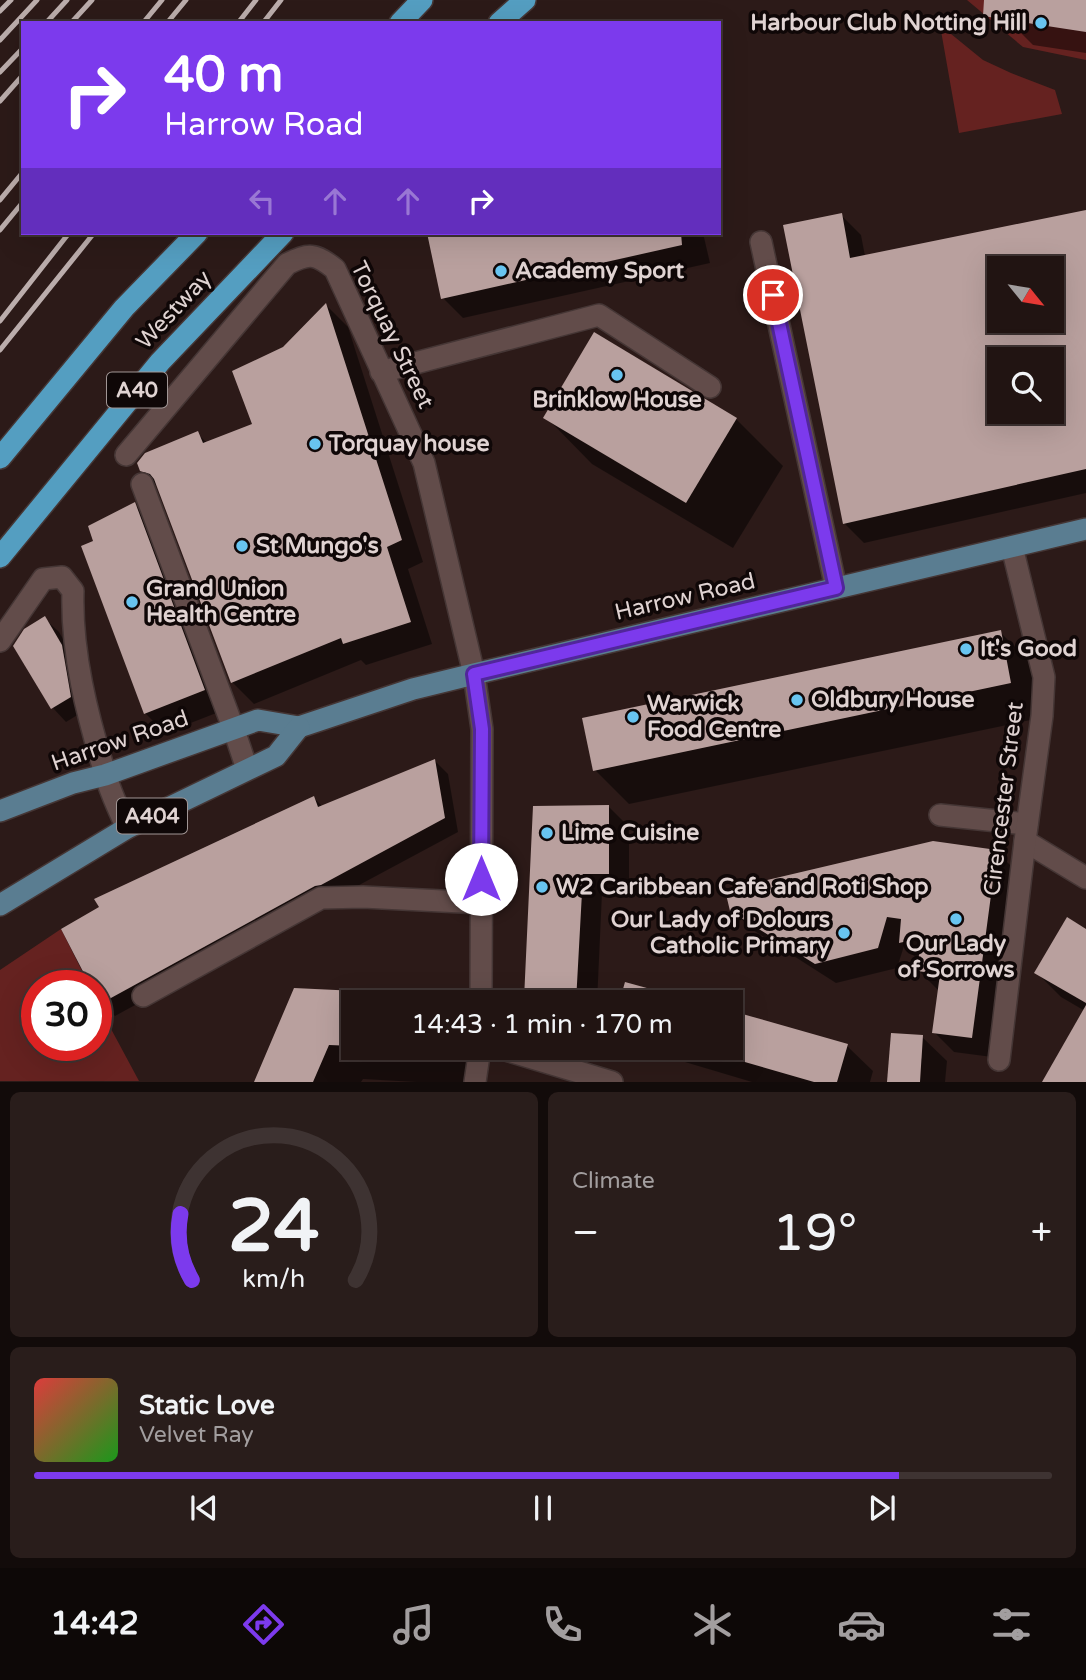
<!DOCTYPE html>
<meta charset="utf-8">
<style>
:root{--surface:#211412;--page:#291d1b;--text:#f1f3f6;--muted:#a29e9f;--line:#3e3332;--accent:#7c3aed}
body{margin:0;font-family:"Varela Round",sans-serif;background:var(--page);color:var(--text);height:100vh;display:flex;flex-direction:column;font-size:26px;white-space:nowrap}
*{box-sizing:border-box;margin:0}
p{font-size:23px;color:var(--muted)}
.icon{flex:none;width:38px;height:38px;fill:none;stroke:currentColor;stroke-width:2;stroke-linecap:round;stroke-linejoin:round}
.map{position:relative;height:1082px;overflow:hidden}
.details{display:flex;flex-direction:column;gap:10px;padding:10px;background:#120b0a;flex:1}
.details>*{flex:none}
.top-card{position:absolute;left:21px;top:21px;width:700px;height:214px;border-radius:0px;box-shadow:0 7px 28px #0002,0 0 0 2px var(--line);background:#7c3aed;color:#fff;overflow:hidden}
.needle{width:46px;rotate:120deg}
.buttons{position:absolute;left:987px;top:256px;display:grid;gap:14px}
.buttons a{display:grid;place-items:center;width:77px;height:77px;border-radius:0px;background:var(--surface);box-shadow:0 7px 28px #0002,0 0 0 2px var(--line);font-size:35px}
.speed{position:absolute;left:21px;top:970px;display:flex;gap:14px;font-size:35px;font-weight:700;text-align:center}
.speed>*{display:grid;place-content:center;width:91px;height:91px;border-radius:50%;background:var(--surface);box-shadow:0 7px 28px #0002,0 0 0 2px var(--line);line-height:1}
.speed .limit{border:10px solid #d22;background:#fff;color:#111}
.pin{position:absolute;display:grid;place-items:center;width:60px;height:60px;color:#fff;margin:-30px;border:4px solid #fff;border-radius:50%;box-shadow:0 2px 7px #0007}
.me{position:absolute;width:77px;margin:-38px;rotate:0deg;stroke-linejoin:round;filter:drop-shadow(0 0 5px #0008)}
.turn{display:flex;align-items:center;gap:24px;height:147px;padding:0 28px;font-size:32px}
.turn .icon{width:91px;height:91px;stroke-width:2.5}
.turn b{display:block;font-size:49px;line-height:60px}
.lanes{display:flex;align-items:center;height:66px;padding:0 28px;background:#0003;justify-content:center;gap:35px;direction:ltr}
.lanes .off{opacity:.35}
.big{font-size:52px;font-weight:600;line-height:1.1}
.details .tile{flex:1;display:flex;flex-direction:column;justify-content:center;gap:10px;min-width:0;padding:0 24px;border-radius:10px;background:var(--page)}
.details .dial{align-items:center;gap:0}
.dial svg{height:182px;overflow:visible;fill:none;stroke:var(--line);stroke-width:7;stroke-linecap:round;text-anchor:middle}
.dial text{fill:var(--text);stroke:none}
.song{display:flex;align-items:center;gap:21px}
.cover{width:84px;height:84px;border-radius:10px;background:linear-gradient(135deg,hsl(0 70% 55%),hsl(120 70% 35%))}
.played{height:7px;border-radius:4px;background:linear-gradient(90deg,var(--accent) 85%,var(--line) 85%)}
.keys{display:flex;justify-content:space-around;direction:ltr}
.heat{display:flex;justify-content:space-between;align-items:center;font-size:38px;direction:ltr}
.details .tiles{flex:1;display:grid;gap:10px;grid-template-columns:1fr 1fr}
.tile:last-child{grid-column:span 2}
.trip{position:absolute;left:341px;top:990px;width:402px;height:70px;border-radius:0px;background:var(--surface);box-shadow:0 7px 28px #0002,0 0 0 2px var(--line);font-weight:600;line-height:70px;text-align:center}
.tabs{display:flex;height:112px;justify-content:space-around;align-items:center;background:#0d0807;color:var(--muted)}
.tabs .icon{width:49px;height:49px}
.tabs .current{color:var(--accent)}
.tabs b{font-size:32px;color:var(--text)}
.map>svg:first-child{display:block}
</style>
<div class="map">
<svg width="1086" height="1082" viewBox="0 0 1086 1082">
<rect width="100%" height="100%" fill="#2c1a18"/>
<g fill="#652220">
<path d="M967,0H1086V60L1023,47Z"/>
<path d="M940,25L983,60L1011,73L1055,90L1062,114L959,133Z"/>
<path d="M61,929L89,985H37V1045H96V1001L139,1081H0V970Z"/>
</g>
<g fill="#0007" fill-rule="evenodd">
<path d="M1010,0H1086V53L1033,45L1007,19Z"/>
<path d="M1086,212V493L864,543L844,523L841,215L861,235L865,256ZM999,268H1052V320H999ZM999,359H1052V411H999Z"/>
<path d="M429,233H703L710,263L463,318L443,298Z"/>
<path d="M326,305L348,327L423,562L408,569L432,644L366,665L361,660L254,704L232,682L159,488L142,470L197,433L208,444L254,425L284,348Z"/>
<path d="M546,417L736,419L783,466L733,548L592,464Z"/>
<path d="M134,504L154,524L224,710L165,733L145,713L95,542Z"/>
<path d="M45,619L59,632L75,660L84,711L66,722L53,708L15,646Z"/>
<path d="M1000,632L1034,666L1045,717L629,804L595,770Z"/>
<path d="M435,761L448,774L458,832L335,898L329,899L115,1016L102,1003L96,985H92L63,930L314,798L323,807Z"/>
<path d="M609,807L629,827V893H602L597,1003H529L525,999Z"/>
<path d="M996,851L1016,871L992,1057L954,1052L934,1032L939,991L919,971L920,962L904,946L897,968L836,983L753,930L732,910Z"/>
<path d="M1086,931V1082L1085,1011L1061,997L1037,973Z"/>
<path d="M295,990L441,996L447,1003H354V1048H473L470,1082H416L363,1079L361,1082H256Z"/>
<path d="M732,1013L847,1046L873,1071L870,1082H752L638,1048H732Z"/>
<path d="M922,1037L947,1061L945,1082H890Z"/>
</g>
<g fill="#b9a09e" fill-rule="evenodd">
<path d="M984,0H1086V32L983,16Z"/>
<path d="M1086,210V469L843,524L783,225L842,213L850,258ZM999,268H1052V320H999ZM999,359H1052V411H999Z"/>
<path d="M427,233H681L682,245L441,299Z"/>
<path d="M326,303L402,540L387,547L411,622L343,644L341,638L231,683L154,479L150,474L140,471L137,463L145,453L198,431L203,443L252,424L232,371L283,347Z"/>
<path d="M594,332L737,418L686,503L543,418Z"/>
<path d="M135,502L205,690L144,714L81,546L93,541L88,526Z"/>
<path d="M45,616L62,645L71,697L51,709L13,646L24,629Z"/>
<path d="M1001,630L1011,683L593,771L582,718Z"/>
<path d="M435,759L445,818L321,885L315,886L100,1004L96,996V985H90L61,929L99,907L94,899L314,796L318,807Z"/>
<path d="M609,805V874H583L576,1002L524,999L533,806Z"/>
<path d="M933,841L997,850L972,1038L932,1033L940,974L917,971L921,938L899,943L901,919L887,917L878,948L815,964L730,911L725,890Z"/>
<path d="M1067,917L1086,929V1003L1034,973Z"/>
<path d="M625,982L698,1002L701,1003H619Z"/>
<path d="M294,988L441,995L440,1003H354V1046L329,1045L313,1082H254Z"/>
<path d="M1086,1005V1082H1042Z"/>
<path d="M732,1011L848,1044L837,1082H814L696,1048H732Z"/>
<path d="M891,1033L923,1035L920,1082H887Z"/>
</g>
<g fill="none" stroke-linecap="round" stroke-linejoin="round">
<defs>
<g id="minor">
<path d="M761,242L836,588"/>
<path d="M381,372L599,315L710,387"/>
<path d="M126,455L287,264C309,253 315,253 335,269L424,463L474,674L482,729L481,1003"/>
<path d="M142,484L234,730L247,769"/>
<path d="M0,641L43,579L62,577L73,591C71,652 87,715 105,773C110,792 119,810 127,828"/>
<path d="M940,815L1027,824"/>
<path d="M1025,841L1086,878"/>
<path d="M143,996L321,898L363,897L481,903"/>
<path d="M499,1048L612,1082"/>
<path d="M999,1060L1025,841L1042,716L1044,677L1012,547"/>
<path d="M475,1082L480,1048"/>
</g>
<g id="major">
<path d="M0,811L73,783L105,775L258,720L299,727L413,689L474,674L1086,529"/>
<path d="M0,905L127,828L276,756L299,727"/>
</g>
<g id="highway">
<path d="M400,23L422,0"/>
<path d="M499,23L525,0"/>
<path d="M0,458L124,308L197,233"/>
<path d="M0,557L160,362L283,233"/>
</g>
</defs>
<use href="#minor" stroke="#453635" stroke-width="24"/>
<use href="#major" stroke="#453635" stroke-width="24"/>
<use href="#highway" stroke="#453635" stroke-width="24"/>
<use href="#minor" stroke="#624c4a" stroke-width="21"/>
<use href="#major" stroke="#5a7d91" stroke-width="21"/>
<use href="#highway" stroke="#549ec1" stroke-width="21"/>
<g stroke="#bbadac" stroke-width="5">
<path d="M0,11L11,0"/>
<path d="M46,23L67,0"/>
<path d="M71,23L92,0"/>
<path d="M143,23L162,0"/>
<path d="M167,23L186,0"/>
<path d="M238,23L256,0"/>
<path d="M263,23L281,0"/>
<path d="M0,40L37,0"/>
<path d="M0,72L23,48"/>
<path d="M0,101L23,75"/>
<path d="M0,200L23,172"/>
<path d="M0,230L23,202"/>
<path d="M0,321L69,233"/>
<path d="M0,350L94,233"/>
</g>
</g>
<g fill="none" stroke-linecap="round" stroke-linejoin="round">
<defs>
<path id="route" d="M481,879L482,729L474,674L836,588L773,295"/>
</defs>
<use href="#route" stroke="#51269a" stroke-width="18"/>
<use href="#route" stroke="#7c3aed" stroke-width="12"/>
</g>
<g fill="#68c4f0" stroke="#0f0707" stroke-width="2.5">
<circle cx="1041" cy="23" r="7"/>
<circle cx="501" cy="271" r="7"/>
<circle cx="617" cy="375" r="7"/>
<circle cx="315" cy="444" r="7"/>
<circle cx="242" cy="546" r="7"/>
<circle cx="132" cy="602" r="7"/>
<circle cx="966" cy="649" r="7"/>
<circle cx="797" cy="700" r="7"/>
<circle cx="633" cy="717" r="7"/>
<circle cx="547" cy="833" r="7"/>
<circle cx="542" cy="887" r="7"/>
<circle cx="956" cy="919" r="7"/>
<circle cx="844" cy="933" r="7"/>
</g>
<g text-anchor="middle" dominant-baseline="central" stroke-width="7" stroke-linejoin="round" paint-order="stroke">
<g fill="#0f0707" stroke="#a19695" stroke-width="2">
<rect x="107" y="372.5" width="60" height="35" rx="5"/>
<rect x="117" y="798.5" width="70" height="35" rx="5"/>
</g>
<g font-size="21" font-weight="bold" fill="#e0d3d2">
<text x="137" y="390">A40</text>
<text x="152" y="816">A404</text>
</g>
<g font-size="23" font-weight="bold" fill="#e0d3d2" stroke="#0f0707" text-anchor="start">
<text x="1027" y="23" text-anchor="end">Harbour Club Notting Hill</text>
<text x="515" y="271">Academy Sport</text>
<text x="617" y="400" text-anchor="middle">Brinklow House</text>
<text x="329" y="444">Torquay house</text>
<text x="256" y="546">St Mungo's</text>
<text x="146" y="589">Grand Union<tspan x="146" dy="26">Health Centre</tspan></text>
<text x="980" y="649">It's Good</text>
<text x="811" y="700">Oldbury House</text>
<text x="647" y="704">Warwick<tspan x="647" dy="26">Food Centre</tspan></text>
<text x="561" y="833">Lime Cuisine</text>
<text x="556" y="887">W2 Caribbean Cafe and Roti Shop</text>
<text x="830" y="920" text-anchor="end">Our Lady of Dolours<tspan x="830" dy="26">Catholic Primary</tspan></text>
<text x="956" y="944" text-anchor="middle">Our Lady<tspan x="956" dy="26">of Sorrows</tspan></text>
</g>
<g font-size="23" fill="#e0d3d2" stroke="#0f0707">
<text transform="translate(174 310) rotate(-47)">Westway</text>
<text transform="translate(392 335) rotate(64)">Torquay Street</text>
<text transform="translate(685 597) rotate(-13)">Harrow Road</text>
<text transform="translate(120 741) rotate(-19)">Harrow Road</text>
<text transform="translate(1004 799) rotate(-83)">Cirencester Street</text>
</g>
</g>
</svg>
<div class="buttons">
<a><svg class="needle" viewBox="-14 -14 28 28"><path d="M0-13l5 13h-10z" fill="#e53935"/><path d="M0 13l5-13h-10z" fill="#a29e9f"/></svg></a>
<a><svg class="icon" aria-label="search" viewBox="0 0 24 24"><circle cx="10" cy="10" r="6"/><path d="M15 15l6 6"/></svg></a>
</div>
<div class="speed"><div class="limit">30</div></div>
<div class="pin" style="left:773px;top:295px;background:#d93025"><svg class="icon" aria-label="arrive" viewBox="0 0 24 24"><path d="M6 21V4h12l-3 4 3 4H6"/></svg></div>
<svg class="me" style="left:481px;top:879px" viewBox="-20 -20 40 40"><circle r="19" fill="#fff"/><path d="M0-13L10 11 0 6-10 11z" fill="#7c3aed"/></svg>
<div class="trip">14:43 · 1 min · 170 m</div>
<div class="top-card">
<div class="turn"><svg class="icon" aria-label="right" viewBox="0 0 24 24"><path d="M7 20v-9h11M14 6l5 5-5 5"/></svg><div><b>40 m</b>Harrow Road</div></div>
<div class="lanes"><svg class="icon off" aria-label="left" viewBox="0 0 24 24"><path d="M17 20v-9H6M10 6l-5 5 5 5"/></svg><svg class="icon off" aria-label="ahead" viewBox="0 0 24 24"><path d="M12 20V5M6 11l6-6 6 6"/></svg><svg class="icon off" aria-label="ahead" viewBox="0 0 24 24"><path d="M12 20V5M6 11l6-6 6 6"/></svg><svg class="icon" aria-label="right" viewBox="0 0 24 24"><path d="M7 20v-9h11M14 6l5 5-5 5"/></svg></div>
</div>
</div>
<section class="details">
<div class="tiles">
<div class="tile dial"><svg viewBox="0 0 100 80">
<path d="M14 69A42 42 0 1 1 86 69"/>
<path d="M14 69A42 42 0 0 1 9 40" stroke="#7c3aed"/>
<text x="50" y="56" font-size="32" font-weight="700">24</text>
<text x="50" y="72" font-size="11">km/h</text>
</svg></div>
<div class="tile"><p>Climate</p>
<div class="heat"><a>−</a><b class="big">19°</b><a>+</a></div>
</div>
<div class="tile">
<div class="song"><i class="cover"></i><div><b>Static Love</b><p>Velvet Ray</p></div></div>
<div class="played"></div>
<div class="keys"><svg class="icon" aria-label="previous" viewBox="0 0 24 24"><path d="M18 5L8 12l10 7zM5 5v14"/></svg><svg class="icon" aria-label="pause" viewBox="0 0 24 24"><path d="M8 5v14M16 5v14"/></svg><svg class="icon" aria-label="next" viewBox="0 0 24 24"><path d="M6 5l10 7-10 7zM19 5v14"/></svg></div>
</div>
</div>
</section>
<nav class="tabs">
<b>14:42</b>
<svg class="icon current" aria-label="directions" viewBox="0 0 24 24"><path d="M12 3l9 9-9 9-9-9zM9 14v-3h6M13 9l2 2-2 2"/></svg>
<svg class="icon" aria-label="music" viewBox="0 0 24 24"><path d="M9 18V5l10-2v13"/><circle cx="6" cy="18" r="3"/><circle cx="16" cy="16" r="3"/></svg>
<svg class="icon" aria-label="phone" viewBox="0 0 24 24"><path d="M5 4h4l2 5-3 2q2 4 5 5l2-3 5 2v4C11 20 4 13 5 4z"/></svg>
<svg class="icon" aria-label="climate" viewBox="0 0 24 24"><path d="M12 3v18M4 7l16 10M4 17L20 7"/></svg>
<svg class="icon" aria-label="car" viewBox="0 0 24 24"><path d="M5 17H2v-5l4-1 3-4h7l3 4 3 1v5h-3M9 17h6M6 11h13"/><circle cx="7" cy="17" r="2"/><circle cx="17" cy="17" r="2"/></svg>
<svg class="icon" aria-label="filters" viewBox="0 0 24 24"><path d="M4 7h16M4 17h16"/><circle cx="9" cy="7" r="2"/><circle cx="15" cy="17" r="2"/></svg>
</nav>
